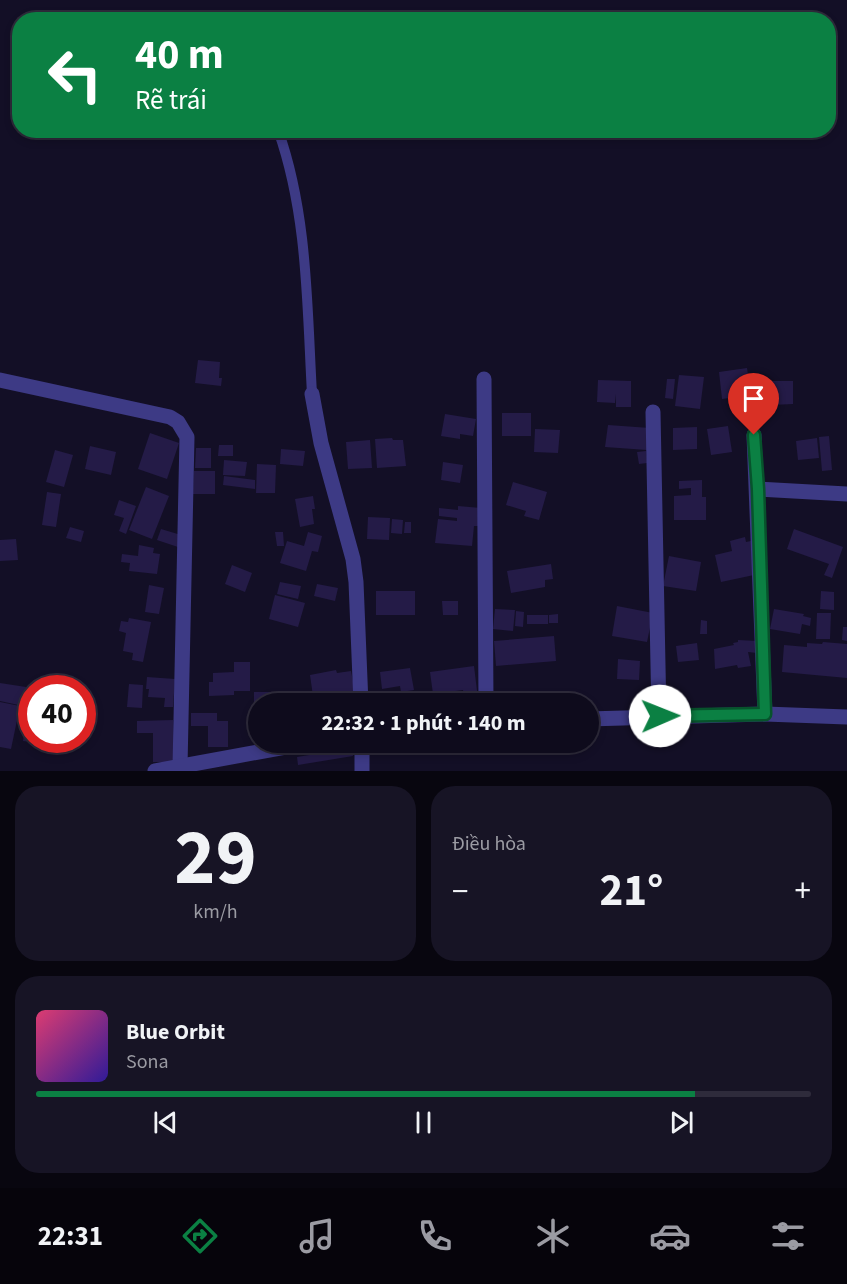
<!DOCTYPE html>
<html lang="vi">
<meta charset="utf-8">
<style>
:root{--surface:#0e0b1c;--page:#171425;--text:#f1f3f6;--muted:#9b9ba3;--line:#2e2b3b;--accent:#0b8043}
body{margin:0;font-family:"Source Sans 3",sans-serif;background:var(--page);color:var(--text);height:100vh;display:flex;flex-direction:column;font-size:22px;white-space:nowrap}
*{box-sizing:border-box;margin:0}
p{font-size:20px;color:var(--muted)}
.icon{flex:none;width:33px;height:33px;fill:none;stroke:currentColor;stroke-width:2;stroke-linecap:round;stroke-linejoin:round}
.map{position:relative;height:771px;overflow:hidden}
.sheet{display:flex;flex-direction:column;gap:15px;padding:15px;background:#08060f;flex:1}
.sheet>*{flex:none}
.guide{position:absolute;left:12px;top:12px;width:824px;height:126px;border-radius:24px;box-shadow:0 3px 9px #0003,0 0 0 2px var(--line);background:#0b8043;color:#fff;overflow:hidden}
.speed{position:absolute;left:18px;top:675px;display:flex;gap:12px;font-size:30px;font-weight:700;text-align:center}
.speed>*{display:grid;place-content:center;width:78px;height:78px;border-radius:50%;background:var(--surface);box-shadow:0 3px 9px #0003,0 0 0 2px var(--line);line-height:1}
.speed .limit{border:9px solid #d22;background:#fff;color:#111}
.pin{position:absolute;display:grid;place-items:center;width:51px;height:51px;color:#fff;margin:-62px -26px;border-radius:50% 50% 50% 0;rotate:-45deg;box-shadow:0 0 6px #0007}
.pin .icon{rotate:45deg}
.me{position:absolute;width:66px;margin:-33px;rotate:89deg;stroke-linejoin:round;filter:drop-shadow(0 0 4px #0008)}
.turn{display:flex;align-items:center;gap:21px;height:126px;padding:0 24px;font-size:27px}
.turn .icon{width:78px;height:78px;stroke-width:2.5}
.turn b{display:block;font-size:42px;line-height:51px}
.big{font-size:45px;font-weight:700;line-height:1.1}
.sheet .card{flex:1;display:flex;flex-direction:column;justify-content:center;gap:9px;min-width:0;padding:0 21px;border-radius:24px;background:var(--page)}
.sheet .dial{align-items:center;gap:0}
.dial b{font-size:78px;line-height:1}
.song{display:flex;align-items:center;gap:18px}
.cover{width:72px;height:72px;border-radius:9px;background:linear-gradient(135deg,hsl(340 70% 55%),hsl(250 70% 35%))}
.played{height:6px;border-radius:3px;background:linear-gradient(90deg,var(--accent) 85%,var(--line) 85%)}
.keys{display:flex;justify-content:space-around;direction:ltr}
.heat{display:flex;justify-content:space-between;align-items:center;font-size:33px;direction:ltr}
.sheet .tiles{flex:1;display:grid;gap:15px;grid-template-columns:1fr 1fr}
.card:last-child{grid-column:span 2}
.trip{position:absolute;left:248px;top:693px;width:351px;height:60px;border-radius:30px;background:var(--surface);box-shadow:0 3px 9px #0003,0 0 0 2px var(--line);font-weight:700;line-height:60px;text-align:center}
.menu{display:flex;height:96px;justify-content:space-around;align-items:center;background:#06040b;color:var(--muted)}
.menu .icon{width:42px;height:42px}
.menu .current{color:var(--accent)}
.menu b{font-size:27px;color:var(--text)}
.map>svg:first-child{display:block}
</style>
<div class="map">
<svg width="847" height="771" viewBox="0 0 847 771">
<rect width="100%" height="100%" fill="#130f26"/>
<g fill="#241b47">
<path d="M198,360L220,362L219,378H222L221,386L195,383Z"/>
<path d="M747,368L751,395L722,399L719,372Z"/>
<path d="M679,375L704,377L700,409L675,406Z"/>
<path d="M667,379H675L673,399L665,398Z"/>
<path d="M598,380L631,381V407H616V394L615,403L597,402Z"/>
<path d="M771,381H793V404L772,405Z"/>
<rect x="502" y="413" width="29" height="23"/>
<path d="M445,414L476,419L473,436L460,434V439L441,436Z"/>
<path d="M608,425L650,428L647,450L605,447Z"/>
<path d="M728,426L732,452L711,455L707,429Z"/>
<path d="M697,427V449L673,450V428Z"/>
<path d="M535,429L560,430L558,453L534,452Z"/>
<path d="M150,433L179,443L167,479L138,469Z"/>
<path d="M829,436L832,470L822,471L819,437Z"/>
<path d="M392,438L393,440H403L406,466L377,468L375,439Z"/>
<path d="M817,438L819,458L798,460L796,441Z"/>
<path d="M370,440L372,468L348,469L346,442Z"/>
<path d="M219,445H233V456H218Z"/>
<path d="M90,446L116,452L111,475L85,469Z"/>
<path d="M196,448H211V468H195Z"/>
<path d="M281,449L305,451L303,466L280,464Z"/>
<path d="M55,450L73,455L64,487L46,482Z"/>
<path d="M646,451L647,463L639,464L637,452Z"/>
<path d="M224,460L247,462L245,476L223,475Z"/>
<path d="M443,462L463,465L460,483L441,480Z"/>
<path d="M257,464L276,465L275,493H256Z"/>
<path d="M194,471H215V494H193Z"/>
<path d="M224,476L255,480V489L223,485Z"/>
<path d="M702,480V497H706V520H674V496L691,495V488L679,489V481Z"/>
<path d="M513,482L547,492L539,520L524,516L526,511L506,505Z"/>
<path d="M146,487L169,496L152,539L129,530Z"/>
<path d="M47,492L61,494L56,527L42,525Z"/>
<path d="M313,496L315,509H312L314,524L300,527L295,499Z"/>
<path d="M119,500L136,506L126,534L119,531L124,518L114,515Z"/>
<path d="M458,506L481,508L480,526H474L472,546L435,543L438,519L457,521V518L439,516V508L458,510Z"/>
<path d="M368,517L390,518L389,540L367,539Z"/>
<path d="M392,519L403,520L402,534L391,533Z"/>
<path d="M405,522H411V533H404Z"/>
<path d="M70,527L84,531L81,542L66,538Z"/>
<path d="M161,529L181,535L178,547L157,540Z"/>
<path d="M794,529L843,547L832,578L824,575L829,564L787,549Z"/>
<path d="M275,532H283L284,546H277Z"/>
<path d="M308,532L322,536L318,552L312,551L306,571L280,563L287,541L304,546Z"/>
<path d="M745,537L746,542L751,541L754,575L721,582L715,555L732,551L730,541Z"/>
<path d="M16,539L18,560L0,561V540Z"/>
<path d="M139,545L154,548L153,553L160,554L157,574L129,571L130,563L121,562L122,554L138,556Z"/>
<path d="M669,556L701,562L696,591L663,586Z"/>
<path d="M551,564L553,579L545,580V587L511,593L507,571Z"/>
<path d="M232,565L252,573L245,592L225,584Z"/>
<path d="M280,582L301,586L298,599L277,594Z"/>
<path d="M317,584L338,588L335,601L314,596Z"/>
<path d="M149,585L164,588L159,614L145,612Z"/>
<rect x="376" y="591" width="39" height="24"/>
<path d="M821,591L834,592V610L820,609Z"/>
<path d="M275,595L305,603L298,627L269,619Z"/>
<path d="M442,601H458V615H443Z"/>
<path d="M617,606L653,613L647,642L612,636Z"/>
<path d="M495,609L515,610L513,631L493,629Z"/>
<path d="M774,609L804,614L803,616L811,618L810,626L802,624L800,634L770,629Z"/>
<path d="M516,611L524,612L523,627L515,626Z"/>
<path d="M817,613H831L830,639H816Z"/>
<path d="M558,614V623H549V615Z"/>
<rect x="527" y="615" width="21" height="9"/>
<path d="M129,618L151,622L143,662L132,660L133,653L123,651L126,633L119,631L121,621L128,622Z"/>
<path d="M701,620L707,621V634H700Z"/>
<path d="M843,627H847V641L842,640Z"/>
<path d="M554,636L556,661L496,666L494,641Z"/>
<path d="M738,640L757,641V653L748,652L751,666L738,668L737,665L715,669L714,649L734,645L733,643L738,642Z"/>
<path d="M823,642L847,644V678L782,672L784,645L807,647V643L822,644Z"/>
<path d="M697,643L699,660L678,662L676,646Z"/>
<path d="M618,659L640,661L639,680L617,679Z"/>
<path d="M234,662H250V691H234V695L209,696V682H213V673L234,672Z"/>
<path d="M474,666L478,699L464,700L463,690L433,694L430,672Z"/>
<path d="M410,668L414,690L401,692L400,686L382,689L380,672Z"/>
<path d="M336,670L337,673L351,671L355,692L340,695L341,698L314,703L310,675Z"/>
<path d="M147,677L175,679L173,707H164L165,698L148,697L149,689H146Z"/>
<path d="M0,683L26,687L23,706L0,701Z"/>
<path d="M129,684L143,685L142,708L127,707Z"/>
<path d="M254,692H284V704H258V735H254Z"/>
<path d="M0,702L20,706L11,749L0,747Z"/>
<path d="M191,713H217V721H228V747H208V726H191Z"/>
<path d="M26,718L32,719V740H47L46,744L23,741Z"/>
<path d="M173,720L174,762H153V733H137V721Z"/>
<path d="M352,748L353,756L298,765L297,757Z"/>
</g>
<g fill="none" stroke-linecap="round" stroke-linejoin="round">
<path stroke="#3d3a85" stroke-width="10" d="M278,130C308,214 307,307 312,394"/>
<g stroke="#3d3a85" stroke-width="15">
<path d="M484,379L486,704"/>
<path d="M0,380L170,417L178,422L187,437L180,767"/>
<path d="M312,394L321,443L353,559L356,582L361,704"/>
<path d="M653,412L659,716"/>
<path d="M754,435L765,714"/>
<path d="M758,489L847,494"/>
<path d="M362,742V771"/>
</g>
<g stroke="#3d3a85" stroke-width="15">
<path d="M588,719L765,714L847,717"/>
<path d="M155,771L313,742"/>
</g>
</g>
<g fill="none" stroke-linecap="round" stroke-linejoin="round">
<defs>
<path id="route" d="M660,716L765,714L758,489L754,435"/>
</defs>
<use href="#route" stroke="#07532c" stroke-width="15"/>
<use href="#route" stroke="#0b8043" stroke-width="10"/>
</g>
</svg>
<div class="speed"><div class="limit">40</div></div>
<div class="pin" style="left:754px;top:435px;background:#d93025"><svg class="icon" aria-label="arrive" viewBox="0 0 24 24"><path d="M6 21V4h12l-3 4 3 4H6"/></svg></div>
<svg class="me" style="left:660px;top:716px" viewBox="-20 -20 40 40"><circle r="19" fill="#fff"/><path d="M0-13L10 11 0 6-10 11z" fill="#0b8043"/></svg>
<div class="trip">22:32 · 1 phút · 140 m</div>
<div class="guide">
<div class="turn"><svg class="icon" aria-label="left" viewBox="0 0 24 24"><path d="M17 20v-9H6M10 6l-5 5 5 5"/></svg><div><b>40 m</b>Rẽ trái</div></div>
</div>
</div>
<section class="sheet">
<div class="tiles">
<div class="card dial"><b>29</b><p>km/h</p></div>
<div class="card"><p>Điều hòa</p>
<div class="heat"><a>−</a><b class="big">21°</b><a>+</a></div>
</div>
<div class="card">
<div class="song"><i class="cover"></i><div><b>Blue Orbit</b><p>Sona</p></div></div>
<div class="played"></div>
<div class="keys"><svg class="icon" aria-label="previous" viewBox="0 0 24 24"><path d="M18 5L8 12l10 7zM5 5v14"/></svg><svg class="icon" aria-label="pause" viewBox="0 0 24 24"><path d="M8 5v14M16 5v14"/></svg><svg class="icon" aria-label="next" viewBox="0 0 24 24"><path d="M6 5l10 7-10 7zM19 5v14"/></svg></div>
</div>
</div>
</section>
<nav class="menu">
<b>22:31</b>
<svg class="icon current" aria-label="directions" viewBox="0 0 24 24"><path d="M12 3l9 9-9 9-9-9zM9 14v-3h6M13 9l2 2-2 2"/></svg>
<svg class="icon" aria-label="music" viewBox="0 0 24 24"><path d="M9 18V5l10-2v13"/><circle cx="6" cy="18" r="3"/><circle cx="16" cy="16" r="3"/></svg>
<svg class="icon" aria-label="phone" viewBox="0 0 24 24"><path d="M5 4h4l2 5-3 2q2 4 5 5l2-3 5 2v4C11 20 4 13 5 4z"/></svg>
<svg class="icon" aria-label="climate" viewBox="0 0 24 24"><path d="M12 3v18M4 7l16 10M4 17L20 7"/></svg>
<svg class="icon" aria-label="car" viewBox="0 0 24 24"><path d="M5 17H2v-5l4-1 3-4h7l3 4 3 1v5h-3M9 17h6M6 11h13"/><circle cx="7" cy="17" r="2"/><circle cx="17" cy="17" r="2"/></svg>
<svg class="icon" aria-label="filters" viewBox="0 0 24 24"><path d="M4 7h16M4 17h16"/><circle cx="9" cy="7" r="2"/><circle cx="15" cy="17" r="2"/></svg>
</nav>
